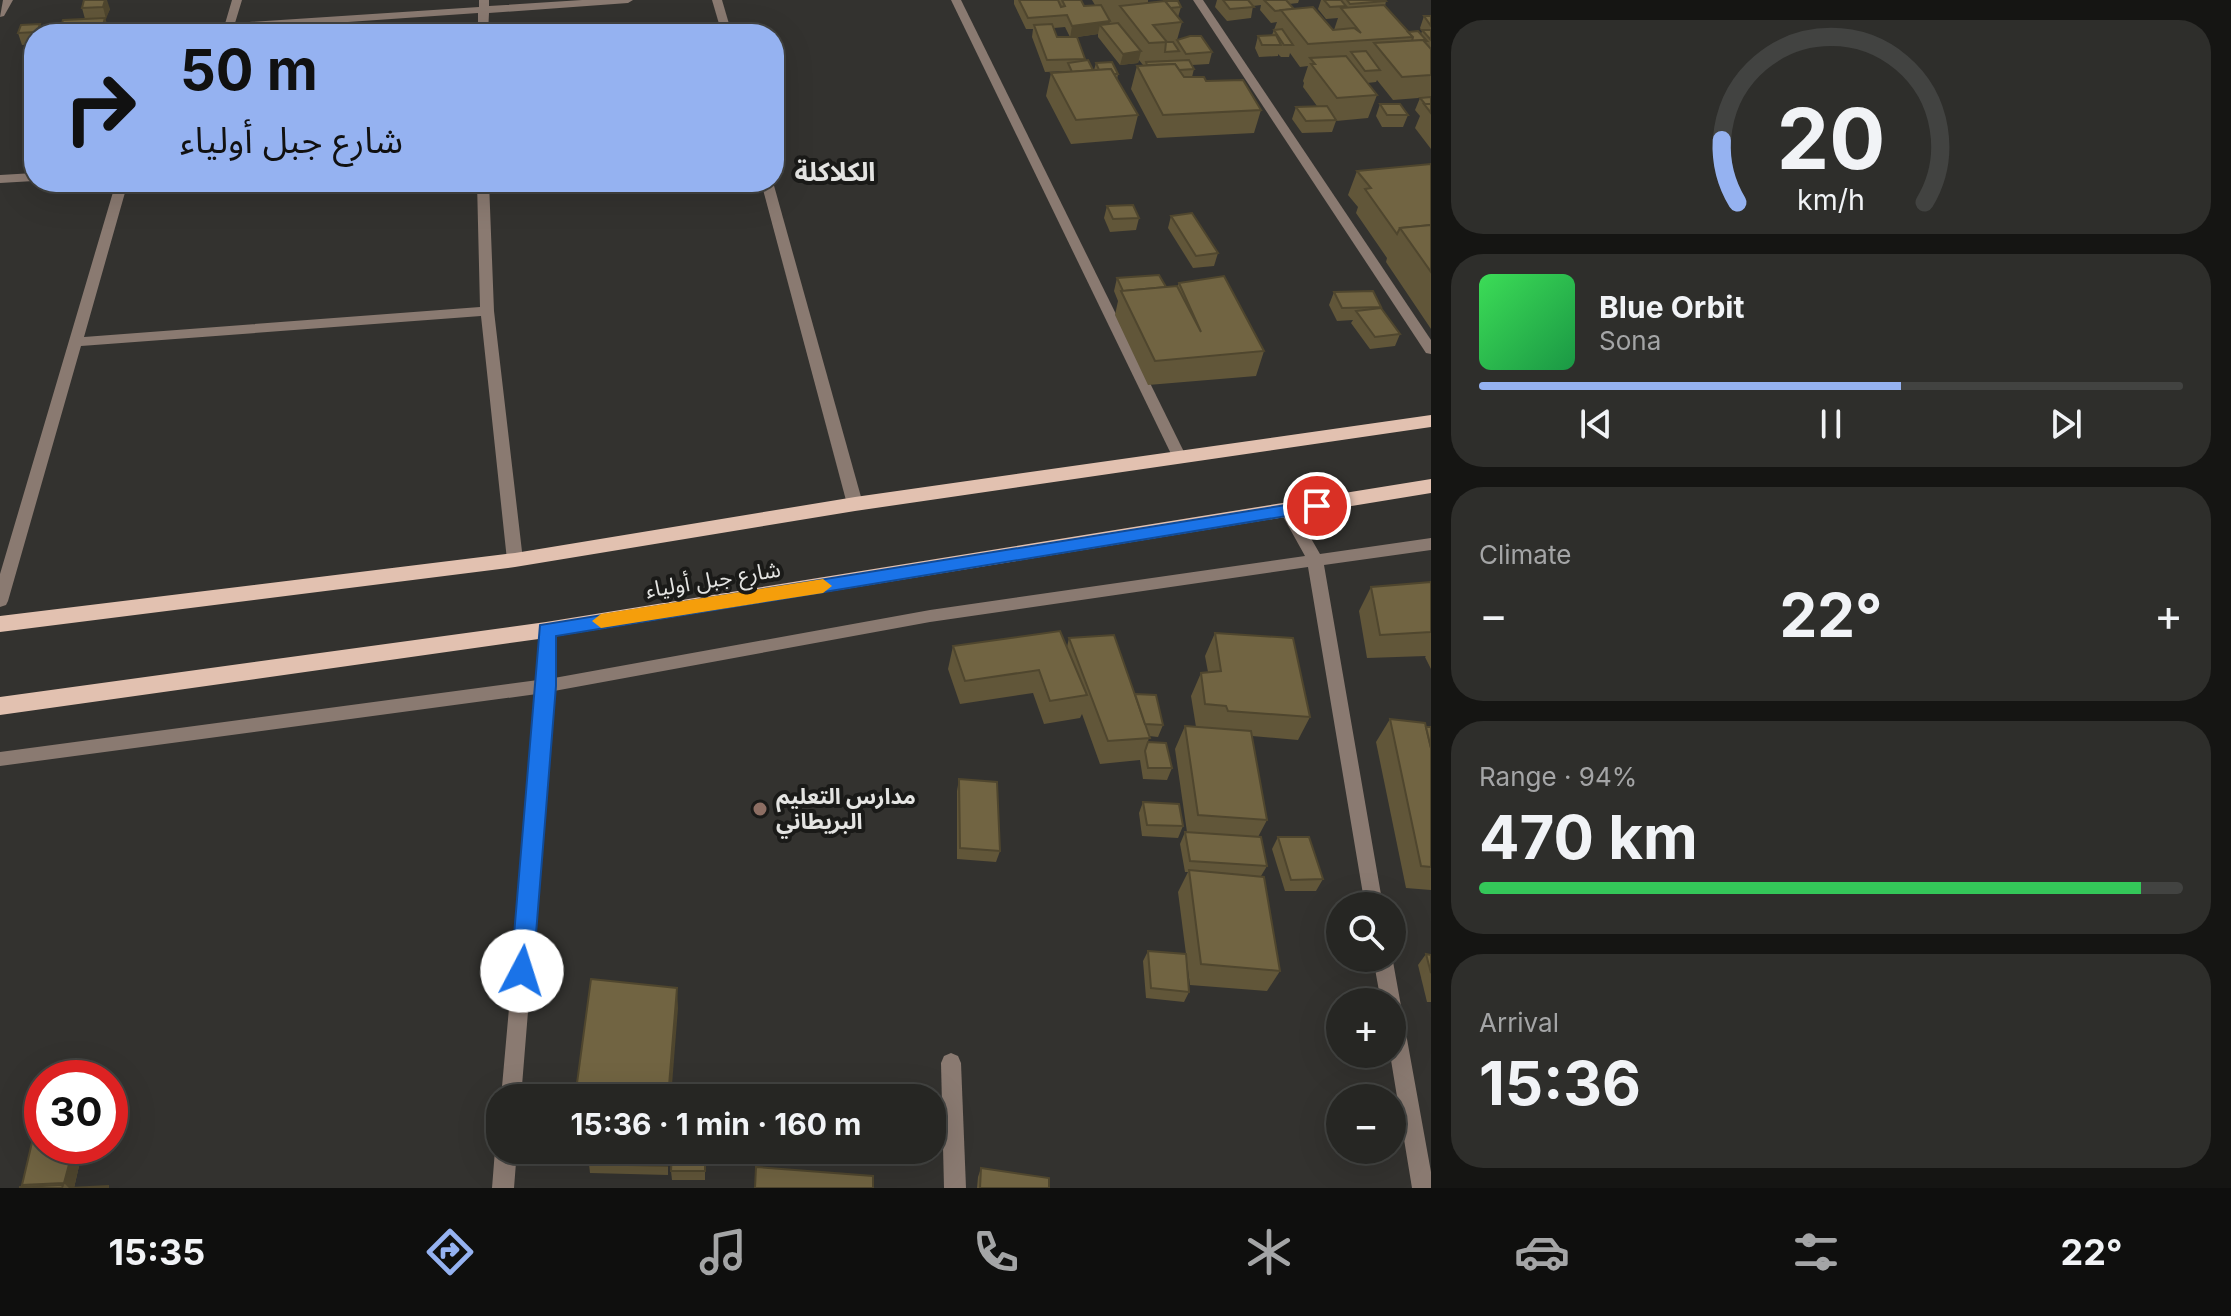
<!DOCTYPE html>
<meta charset="utf-8">
<style>
:root{--surface:#262623;--page:#2e2e2b;--text:#f1f3f6;--muted:#a4a5a6;--line:#424341;--accent:#95b2f1}
body{margin:0;font-family:Inter,"Noto Sans Arabic",sans-serif;background:var(--page);color:var(--text);height:100vh;display:flex;flex-direction:column;font-size:30px;white-space:nowrap}
*{box-sizing:border-box;margin:0}
p{font-size:26px;color:var(--muted)}
.icon{flex:none;width:44px;height:44px;fill:none;stroke:currentColor;stroke-width:2;stroke-linecap:round;stroke-linejoin:round}
.map{position:relative;flex:1;overflow:hidden}
.panel{display:flex;flex-direction:column;gap:20px;padding:20px;background:#151513;width:800px}
.panel>*{flex:none}
.guide{position:absolute;left:24px;top:24px;width:760px;height:168px;border-radius:32px;box-shadow:0 8px 32px #0002,0 0 0 2px var(--line);background:#95b2f1;color:#111;overflow:hidden}
.tools{position:absolute;left:1326px;top:892px;display:grid;gap:16px}
.tools a{display:grid;place-items:center;width:80px;height:80px;border-radius:50%;background:var(--surface);box-shadow:0 8px 32px #0002,0 0 0 2px var(--line);font-size:40px}
.speed{position:absolute;left:24px;top:1060px;display:flex;gap:16px;font-size:40px;font-weight:700;text-align:center}
.speed>*{display:grid;place-content:center;width:104px;height:104px;border-radius:50%;background:var(--surface);box-shadow:0 8px 32px #0002,0 0 0 2px var(--line);line-height:1}
.speed .limit{border:12px solid #d22;background:#fff;color:#111}
.pin{position:absolute;display:grid;place-items:center;width:68px;height:68px;color:#fff;margin:-34px;border:4px solid #fff;border-radius:50%;box-shadow:0 2px 8px #0007}
.me{position:absolute;width:88px;margin:-44px;rotate:5deg;stroke-linejoin:round;filter:drop-shadow(0 0 6px #0008)}
.turn{display:flex;align-items:center;gap:28px;height:168px;padding:0 24px;font-size:36px}
.turn .icon{width:104px;height:104px;stroke-width:2.5}
.turn b{display:block;font-size:56px;line-height:68px}
.big{font-size:60px;font-weight:700;line-height:1.1}
.panel .tile{flex:1;display:flex;flex-direction:column;justify-content:center;gap:12px;min-width:0;padding:0 28px;border-radius:32px;background:var(--page)}
.panel .dial{align-items:center;gap:0}
.dial svg{height:208px;overflow:visible;fill:none;stroke:var(--line);stroke-width:7;stroke-linecap:round;text-anchor:middle}
.dial text{fill:var(--text);stroke:none}
.song{display:flex;align-items:center;gap:24px}
.cover{width:96px;height:96px;border-radius:12px;background:linear-gradient(135deg,hsl(130 70% 55%),hsl(140 70% 35%))}
.played{height:8px;border-radius:4px;background:linear-gradient(90deg,var(--accent) 60%,var(--line) 60%)}
.keys{display:flex;justify-content:space-around;direction:ltr}
.heat{display:flex;justify-content:space-between;align-items:center;font-size:44px;direction:ltr}
.charge{height:12px;border-radius:6px;background:linear-gradient(90deg,#34c759 94%,var(--line) 0)}
.trip{position:absolute;left:486px;top:1084px;width:460px;height:80px;border-radius:32px;background:var(--surface);box-shadow:0 8px 32px #0002,0 0 0 2px var(--line);font-weight:700;line-height:80px;text-align:center}
.tab-bar{display:flex;height:128px;justify-content:space-around;align-items:center;background:#0f0f0e;color:var(--muted)}
.tab-bar .icon{width:56px;height:56px}
.tab-bar .on{color:var(--accent)}
.tab-bar b{font-size:36px;color:var(--text)}
main{display:flex;flex:1;min-height:0}
.map>svg:first-child{display:block}
</style>
<main>
<div class="map">
<svg width="1431" height="1188" viewBox="0 0 1431 1188">
<rect width="100%" height="100%" fill="#33322f"/>
<g fill="none" stroke-linecap="round" stroke-linejoin="round">
<g fill="#8a7a71" fill-rule="evenodd">
<path d="M3,0H13L4,16L0,17Z"/>
<path d="M232,0H242L235,23L479,7V0H489V6L582,0H633L628,3L489,13L488,34H478V13L233,30L232,34H222Z"/>
<path d="M712,0H722L732,34H722Z"/>
<path d="M951,0H961L1187,458L1185,462H1175L1173,458Z"/>
<path d="M1193,0H1203L1431,340V354L1426,353Z"/>
<path d="M34,173V181L0,183V175Z"/>
<path d="M116,182H128L84,337L480,307L477,182H489L494,311L523,560L521,564L515,566L507,560L481,316L81,346L8,601L6,605L0,607V574Z"/>
<path d="M761,182H773L863,504L860,508H850L847,504Z"/>
<path d="M1288,506L1293,507L1320,554L1431,538V550L1324,565L1383,906H1365L1308,567L930,622L554,691L521,1098H501L537,694L0,766V752L538,680V630L540,626H552L554,630V678L930,610L1305,556L1280,511Z"/>
<path d="M1392,956L1431,1172V1188H1412L1390,1054H1392V1002H1381L1373,958Z"/>
<path d="M951,1053L958,1056L961,1063L966,1188H944L941,1063L944,1056Z"/>
<path d="M500,1142V1150H517L514,1188H492L495,1150Z"/>
</g>
<g fill="#e2c1b0" fill-rule="evenodd">
<path d="M1431,415V427L855,511L515,567L0,632V616L515,553L855,497Z"/>
<path d="M1431,479V493L546,638L0,715V697L546,622Z"/>
</g>
</g>
<g fill="#615639" fill-rule="evenodd">
<path d="M84,0L110,9L105,19L109,29L107,34H61L60,30L85,19L82,8Z"/>
<path d="M1014,0H1081L1084,6L1095,5L1092,0H1148V3L1181,7L1178,17L1182,22L1177,40L1212,52L1209,64L1192,65L1194,69L1192,77L1206,81L1261,110L1254,133L1157,138L1131,89L1137,66L1143,65L1139,60L1138,63L1120,65L1098,37V34L1077,37L1085,61L1093,70H1094L1096,63L1118,74L1117,80L1138,115L1132,139L1071,144L1046,96L1051,73L1066,71L1045,72L1032,37L1033,29H1026L1014,4ZM1065,27L1070,37H1057L1054,28Z"/>
<path d="M1217,0H1299L1298,3L1289,4L1294,9L1333,30H1334L1338,18L1326,19L1318,9L1321,0H1385L1386,1L1385,6L1408,32L1421,34L1422,31L1420,28L1424,16H1431V97L1393,100L1377,80L1376,82L1367,83L1377,95L1368,118L1336,121L1332,132L1302,133L1292,119L1296,107L1317,106L1303,87L1304,83L1303,81L1308,66L1300,67L1290,53L1289,57H1281L1278,54V56L1259,57L1255,48L1258,36L1272,35L1277,22L1271,23L1260,10L1261,5L1253,6L1251,18L1227,21L1215,7Z"/>
<path d="M40,24L44,34H34V44L22,45L18,33Z"/>
<path d="M1431,97V149L1415,128L1420,116L1415,110L1420,98Z"/>
<path d="M1380,104L1408,115L1403,127H1382L1376,116Z"/>
<path d="M1431,164V329L1386,262L1387,258L1356,213L1358,207L1348,195L1357,171Z"/>
<path d="M1107,206L1139,218L1136,230L1110,232L1104,218Z"/>
<path d="M1171,216L1218,253L1214,266L1193,268L1168,228Z"/>
<path d="M1117,278L1166,287H1177L1179,283L1264,351L1256,376L1148,385L1115,315L1118,301L1114,291Z"/>
<path d="M1334,292L1381,307V308L1400,334L1395,346L1370,349L1351,323L1353,320L1337,321L1329,305Z"/>
<path d="M1431,582V669L1425,657L1426,656L1367,658L1359,611L1371,587Z"/>
<path d="M1215,633L1310,717L1298,740L1252,736L1267,820L1258,837L1267,866L1261,876L1280,971L1267,991L1190,985L1187,962L1189,992L1184,1002L1146,998L1143,961L1148,951L1186,954L1178,892L1188,872H1185L1180,844L1185,832H1187L1175,749L1185,726L1196,727L1191,696L1201,673L1208,672L1205,656Z"/>
<path d="M1069,638L1135,694L1163,725L1158,737L1149,736L1148,742L1172,768L1167,780L1143,779L1140,760L1100,764L1082,714L1080,718L1044,724L1033,693L960,704L948,669L953,646L1067,647Z"/>
<path d="M1390,719L1431,727V890L1406,888L1376,742Z"/>
<path d="M959,779L1000,851L996,862L957,859V791Z"/>
<path d="M1143,802L1183,826L1178,838L1142,836L1139,813Z"/>
<path d="M1278,837L1323,879L1316,891H1285L1272,849Z"/>
<path d="M1426,954L1431,955V1002H1427L1418,965Z"/>
<path d="M590,1150H668V1175L590,1173L589,1164Z"/>
<path d="M705,1150V1180H672L671,1171Z"/>
<path d="M79,1166L74,1188L108,1186L109,1188H20L24,1187L22,1185Z"/>
<path d="M981,1168L1049,1188H977L978,1177Z"/>
</g>
<g fill="#4f462e">
<path d="M105,0H107L110,9L106,19L103,7Z"/>
<path d="M105,18L109,29L107,34H104L102,28Z"/>
<path d="M1110,21L1108,33L1100,25L1098,34L1070,38L1072,26Z"/>
<path d="M40,24L44,34H38L37,32Z"/>
<path d="M1141,51L1138,63L1120,65L1123,54Z"/>
<path d="M677,988L678,1008L671,1098H668Z"/>
<path d="M71,1146H79V1166L74,1188H69L64,1183Z"/>
</g>
<g fill="#716442" stroke="#4f462e" stroke-width="2">
<path d="M84,0H105L103,7L82,8Z"/>
<path d="M1019,0H1058L1061,7L1065,6L1062,0H1081L1084,6L1101,5L1110,21L1072,26L1067,15L1028,18Z"/>
<path d="M1223,0H1248L1254,7L1230,9Z"/>
<path d="M1264,0H1286L1294,9L1275,11Z"/>
<path d="M1324,0H1341L1346,6L1330,7Z"/>
<path d="M1347,0H1385L1386,1L1350,4Z"/>
<path d="M1163,1H1178L1181,7L1170,8L1165,1Z"/>
<path d="M1165,1L1182,22L1153,25L1167,42L1149,43L1120,6Z"/>
<path d="M1384,5L1413,37L1308,44L1281,10L1313,7L1333,30L1354,28L1361,33L1341,8Z"/>
<path d="M1424,16H1431V26Z"/>
<path d="M105,18L102,28L60,30L63,20Z"/>
<path d="M1118,23L1141,51L1123,54L1100,25Z"/>
<path d="M40,24L37,32L18,33L21,25Z"/>
<path d="M1052,24L1057,37H1077L1085,59L1047,60L1034,25Z"/>
<path d="M1282,29L1293,45H1284L1274,30Z"/>
<path d="M1422,30H1431V40Z"/>
<path d="M1418,31L1427,41H1425L1423,40L1412,41L1413,37L1408,32Z"/>
<path d="M1276,35L1281,45H1262L1258,36Z"/>
<path d="M1190,36H1201L1212,52L1186,54L1177,40Z"/>
<path d="M1423,40L1431,49V75L1402,77L1374,43Z"/>
<path d="M1166,42H1173L1179,51L1165,52Z"/>
<path d="M1366,51L1380,70L1365,71L1351,52Z"/>
<path d="M1346,56L1377,95L1337,98L1311,64H1315L1310,58Z"/>
<path d="M1088,60L1093,70L1072,72L1068,63Z"/>
<path d="M1189,60L1194,69L1179,70L1175,64L1147,65L1146,62Z"/>
<path d="M1112,62L1118,74H1114L1111,69L1099,70L1096,63Z"/>
<path d="M1175,64L1184,77H1204L1206,81L1243,80L1261,110L1163,115L1137,66Z"/>
<path d="M1111,69L1138,115L1076,120L1051,73Z"/>
<path d="M1431,97V104H1425L1420,98Z"/>
<path d="M1380,104H1400L1408,115H1387Z"/>
<path d="M1424,104H1431V113Z"/>
<path d="M1327,106L1336,120L1306,121L1296,107Z"/>
<path d="M1431,164V225L1400,228L1397,234L1365,189L1371,188L1357,171Z"/>
<path d="M1133,205L1139,218L1113,219L1107,206Z"/>
<path d="M1192,213L1218,253L1196,256L1171,216Z"/>
<path d="M1431,225V272L1400,228Z"/>
<path d="M1159,275L1166,287L1123,291L1117,278Z"/>
<path d="M1224,276L1264,351L1155,361L1121,291L1177,286L1201,332L1179,283Z"/>
<path d="M1373,291L1381,307L1342,308L1334,292Z"/>
<path d="M1381,308L1400,334L1375,337L1356,311Z"/>
<path d="M1431,582V632L1380,635L1371,587Z"/>
<path d="M1060,631L1087,695L1050,701L1039,670L965,681L953,646Z"/>
<path d="M1215,633L1293,638L1310,717L1228,711L1226,706L1205,704L1201,673L1221,671Z"/>
<path d="M1114,635L1150,738L1108,741L1069,638Z"/>
<path d="M1135,694L1156,695L1163,725L1145,724Z"/>
<path d="M1390,719L1425,723L1431,748V867L1421,866Z"/>
<path d="M1185,726L1251,731L1267,820L1198,815Z"/>
<path d="M1426,727H1431V748Z"/>
<path d="M1148,742L1166,743L1172,768H1148L1145,751Z"/>
<path d="M959,779L997,782L1000,851L960,848Z"/>
<path d="M1143,802L1179,804L1183,826L1147,825Z"/>
<path d="M1185,832L1261,837L1267,866L1190,861Z"/>
<path d="M1278,837H1309L1323,879L1291,880Z"/>
<path d="M1189,870L1264,877L1280,971L1201,964Z"/>
<path d="M1148,951L1186,954L1189,992L1151,988Z"/>
<path d="M1426,954L1431,955V973Z"/>
<path d="M591,979L677,988L668,1098H575Z"/>
<path d="M677,1093L710,1095V1098H676Z"/>
<path d="M34,1134H42V1146H71V1157L64,1183L22,1185Z"/>
<path d="M590,1150H667V1166L589,1164Z"/>
<path d="M672,1150H705V1171H671Z"/>
<path d="M756,1167L873,1176V1188H755Z"/>
<path d="M981,1168L1049,1178V1188H980Z"/>
<path d="M63,1185L62,1188H20V1187Z"/>
<path d="M108,1186V1188H69Z"/>
</g>
<path fill="#1a73e8" stroke="#114b97" stroke-width="2" d="M1317,500L1323,501V510L556,636V686L533,971L530,979L522,982L514,979L511,971L540,625Z"/>
<path fill="#f59e0b" d="M823,579L832,586L823,593L601,628L592,621L601,614Z"/>
<circle fill="#8d6e63" stroke="#1a1a18" stroke-width="3" cx="760" cy="809" r="8"/>
<g text-anchor="middle" dominant-baseline="central" stroke-width="8" stroke-linejoin="round" paint-order="stroke">
<g font-size="22" fill="#e4e4e2" stroke="#1a1a18">
<text transform="translate(713 579) rotate(-9)">شارع جبل أولياء</text>
</g>
<g font-size="22" font-weight="bold" fill="#e4e4e2" stroke="#1a1a18" text-anchor="start">
<text x="776" y="796">مدارس التعليم<tspan x="776" dy="25">البريطاني</tspan></text>
</g>
<g font-size="26" font-weight="bold" fill="#e4e4e2" stroke="#1a1a18">
<text x="835" y="171">الكلاكلة</text>
</g>
</g>
</svg>
<div class="tools">
<a><svg class="icon" aria-label="search" viewBox="0 0 24 24"><circle cx="10" cy="10" r="6"/><path d="M15 15l6 6"/></svg></a>
<a>+</a>
<a>−</a>
</div>
<div class="speed"><div class="limit">30</div></div>
<div class="pin" style="left:1317px;top:506px;background:#d93025"><svg class="icon" aria-label="arrive" viewBox="0 0 24 24"><path d="M6 21V4h12l-3 4 3 4H6"/></svg></div>
<svg class="me" style="left:522px;top:971px" viewBox="-20 -20 40 40"><circle r="19" fill="#fff"/><path d="M0-13L10 11 0 6-10 11z" fill="#1a73e8"/></svg>
<div class="trip">15:36 · 1 min · 160 m</div>
<div class="guide">
<div class="turn"><svg class="icon" aria-label="right" viewBox="0 0 24 24"><path d="M7 20v-9h11M14 6l5 5-5 5"/></svg><div><b>50 m</b>شارع جبل أولياء</div></div>
</div>
</div>
<section class="panel">
<div class="tile dial"><svg viewBox="0 0 100 80">
<path d="M14 69A42 42 0 1 1 86 69"/>
<path d="M14 69A42 42 0 0 1 8 45" stroke="#95b2f1"/>
<text x="50" y="56" font-size="32" font-weight="700">20</text>
<text x="50" y="72" font-size="11">km/h</text>
</svg></div>
<div class="tile">
<div class="song"><i class="cover"></i><div><b>Blue Orbit</b><p>Sona</p></div></div>
<div class="played"></div>
<div class="keys"><svg class="icon" aria-label="previous" viewBox="0 0 24 24"><path d="M18 5L8 12l10 7zM5 5v14"/></svg><svg class="icon" aria-label="pause" viewBox="0 0 24 24"><path d="M8 5v14M16 5v14"/></svg><svg class="icon" aria-label="next" viewBox="0 0 24 24"><path d="M6 5l10 7-10 7zM19 5v14"/></svg></div>
</div>
<div class="tile"><p>Climate</p>
<div class="heat"><a>−</a><b class="big">22°</b><a>+</a></div>
</div>
<div class="tile"><p>Range · 94%</p><b class="big">470 km</b><div class="charge"></div></div>
<div class="tile"><p>Arrival</p><b class="big">15:36</b></div>
</section>
</main>
<nav class="tab-bar">
<b>15:35</b>
<svg class="icon on" aria-label="directions" viewBox="0 0 24 24"><path d="M12 3l9 9-9 9-9-9zM9 14v-3h6M13 9l2 2-2 2"/></svg>
<svg class="icon" aria-label="music" viewBox="0 0 24 24"><path d="M9 18V5l10-2v13"/><circle cx="6" cy="18" r="3"/><circle cx="16" cy="16" r="3"/></svg>
<svg class="icon" aria-label="phone" viewBox="0 0 24 24"><path d="M5 4h4l2 5-3 2q2 4 5 5l2-3 5 2v4C11 20 4 13 5 4z"/></svg>
<svg class="icon" aria-label="climate" viewBox="0 0 24 24"><path d="M12 3v18M4 7l16 10M4 17L20 7"/></svg>
<svg class="icon" aria-label="car" viewBox="0 0 24 24"><path d="M5 17H2v-5l4-1 3-4h7l3 4 3 1v5h-3M9 17h6M6 11h13"/><circle cx="7" cy="17" r="2"/><circle cx="17" cy="17" r="2"/></svg>
<svg class="icon" aria-label="filters" viewBox="0 0 24 24"><path d="M4 7h16M4 17h16"/><circle cx="9" cy="7" r="2"/><circle cx="15" cy="17" r="2"/></svg>
<b>22°</b>
</nav>
